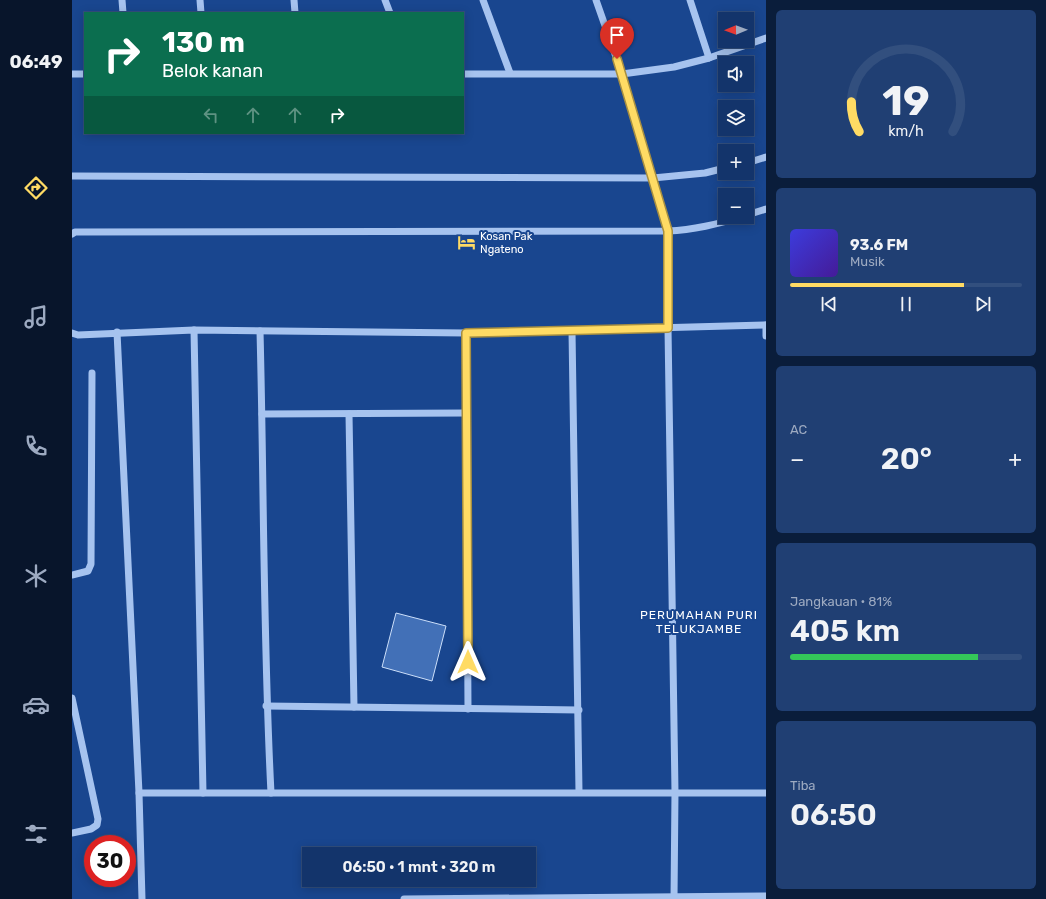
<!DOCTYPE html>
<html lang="id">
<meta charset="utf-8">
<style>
:root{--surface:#13346b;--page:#203f73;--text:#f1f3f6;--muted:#9daac1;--line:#324f7e;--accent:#ffdb64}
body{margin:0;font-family:Rubik,sans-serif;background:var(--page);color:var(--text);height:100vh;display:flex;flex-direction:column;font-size:15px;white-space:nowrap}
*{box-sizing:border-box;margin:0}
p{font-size:13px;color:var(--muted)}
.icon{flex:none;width:22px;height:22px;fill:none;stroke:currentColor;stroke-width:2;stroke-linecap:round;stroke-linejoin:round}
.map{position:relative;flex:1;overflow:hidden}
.details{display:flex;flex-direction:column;gap:10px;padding:10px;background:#0a1d3b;width:280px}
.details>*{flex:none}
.top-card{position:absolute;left:12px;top:12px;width:380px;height:122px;border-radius:0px;box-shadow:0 2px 10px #0003,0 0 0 1px var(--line);background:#0b6e4f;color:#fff;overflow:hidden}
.needle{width:26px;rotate:269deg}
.controls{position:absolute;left:646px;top:12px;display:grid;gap:8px}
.controls a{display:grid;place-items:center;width:36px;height:36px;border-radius:0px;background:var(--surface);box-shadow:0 2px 10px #0003,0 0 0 1px var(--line);font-size:20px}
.speed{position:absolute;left:12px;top:835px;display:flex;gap:8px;font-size:20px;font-weight:700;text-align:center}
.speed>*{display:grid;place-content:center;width:52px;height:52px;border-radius:50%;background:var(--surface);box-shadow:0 2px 10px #0003,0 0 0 1px var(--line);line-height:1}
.speed .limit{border:6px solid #d22;background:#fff;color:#111}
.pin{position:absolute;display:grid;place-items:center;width:34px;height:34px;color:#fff;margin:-41px -17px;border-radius:50% 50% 50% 0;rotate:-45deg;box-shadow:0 0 4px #0007}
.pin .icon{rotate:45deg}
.me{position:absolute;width:44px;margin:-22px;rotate:0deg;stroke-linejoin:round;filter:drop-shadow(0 0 3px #0008)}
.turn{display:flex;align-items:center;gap:14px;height:84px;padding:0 12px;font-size:18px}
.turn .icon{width:52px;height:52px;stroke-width:2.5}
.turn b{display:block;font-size:28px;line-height:34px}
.lanes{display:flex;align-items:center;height:38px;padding:0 12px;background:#0003;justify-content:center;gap:20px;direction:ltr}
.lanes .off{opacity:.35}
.big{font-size:30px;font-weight:600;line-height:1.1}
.details .tile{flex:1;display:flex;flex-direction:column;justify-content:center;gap:6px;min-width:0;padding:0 14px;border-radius:6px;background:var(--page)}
.details .dial{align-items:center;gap:0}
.dial svg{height:104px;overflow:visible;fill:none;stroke:var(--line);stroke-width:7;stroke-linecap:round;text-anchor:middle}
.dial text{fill:var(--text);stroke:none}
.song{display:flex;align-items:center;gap:12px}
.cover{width:48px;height:48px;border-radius:6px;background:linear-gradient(135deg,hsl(240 70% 55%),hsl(260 70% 35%))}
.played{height:4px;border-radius:2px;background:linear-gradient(90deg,var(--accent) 75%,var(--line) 75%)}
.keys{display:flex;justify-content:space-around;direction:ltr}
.heat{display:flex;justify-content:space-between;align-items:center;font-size:22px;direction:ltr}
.charge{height:6px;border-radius:3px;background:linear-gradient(90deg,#34c759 81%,var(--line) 0)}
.trip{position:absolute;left:230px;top:847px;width:234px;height:40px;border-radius:0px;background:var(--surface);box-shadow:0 2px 10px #0003,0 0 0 1px var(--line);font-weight:600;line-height:40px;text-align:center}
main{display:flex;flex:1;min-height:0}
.tab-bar{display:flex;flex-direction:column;width:72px;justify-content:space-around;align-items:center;background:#08152b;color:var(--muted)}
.tab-bar .icon{width:28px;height:28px}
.tab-bar .on{color:var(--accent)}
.tab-bar b{font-size:18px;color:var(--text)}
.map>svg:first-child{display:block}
</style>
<main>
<nav class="tab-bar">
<b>06:49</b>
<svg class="icon on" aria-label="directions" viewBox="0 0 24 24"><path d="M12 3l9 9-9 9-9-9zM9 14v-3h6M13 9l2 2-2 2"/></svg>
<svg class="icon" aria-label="music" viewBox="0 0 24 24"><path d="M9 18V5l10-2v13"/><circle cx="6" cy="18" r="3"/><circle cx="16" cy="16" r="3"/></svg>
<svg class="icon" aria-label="phone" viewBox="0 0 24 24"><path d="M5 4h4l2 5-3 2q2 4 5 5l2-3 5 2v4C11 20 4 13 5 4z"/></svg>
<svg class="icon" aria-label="climate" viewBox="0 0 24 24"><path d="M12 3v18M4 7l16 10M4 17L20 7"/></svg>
<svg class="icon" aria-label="car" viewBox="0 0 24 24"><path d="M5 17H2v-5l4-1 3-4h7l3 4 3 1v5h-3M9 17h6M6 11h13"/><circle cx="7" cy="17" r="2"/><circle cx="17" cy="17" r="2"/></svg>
<svg class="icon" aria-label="filters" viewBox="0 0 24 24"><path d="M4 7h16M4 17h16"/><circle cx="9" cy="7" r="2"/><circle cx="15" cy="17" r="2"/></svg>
</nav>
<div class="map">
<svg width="694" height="899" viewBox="0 0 694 899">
<rect width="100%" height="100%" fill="#19468f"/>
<path fill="#4270b7" stroke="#ccdffa" d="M324,613L374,626L360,681L310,667Z"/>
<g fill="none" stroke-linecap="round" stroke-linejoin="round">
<g stroke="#a6c3ef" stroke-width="7">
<path d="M50,0L51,13"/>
<path d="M128,0L129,13"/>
<path d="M222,0L223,13"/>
<path d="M313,0L318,13"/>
<path d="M411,0L438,73"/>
<path d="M524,0L550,74L596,231V328L603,792L602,899"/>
<path d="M618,0L637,58"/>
<path d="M0,74H13"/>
<path d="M391,74H550L602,67L637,58L694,38"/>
<path d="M675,163L694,157"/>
<path d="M0,176L581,178L633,173L653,168"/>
<path d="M675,215L694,209"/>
<path d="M0,234L3,232L596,231C622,230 645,224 670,217"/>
<path d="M694,325V336"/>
<path d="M122,330L131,793"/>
<path d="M188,331C192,485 191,639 199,793"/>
<path d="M500,331L507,792"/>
<path d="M45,332L67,793L70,899"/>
<path d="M0,333L6,335L122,330L394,333L694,325"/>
<path d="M394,333L396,709"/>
<path d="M190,414L394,413"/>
<path d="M277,414L282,707"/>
<path d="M0,575L16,571L19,564L20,373"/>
<path d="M0,698L26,819L25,825L19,829L0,833"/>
<path d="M194,706L507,710"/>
<path d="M67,793H694"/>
<path d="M332,899L694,896"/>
</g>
</g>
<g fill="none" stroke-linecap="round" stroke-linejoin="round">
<defs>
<path id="route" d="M396,662L394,333L596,328V231L545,59"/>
</defs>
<use href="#route" stroke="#a68e41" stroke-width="10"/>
<use href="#route" stroke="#ffdb64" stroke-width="7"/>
</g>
<defs>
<symbol id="hotel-bare" viewBox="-9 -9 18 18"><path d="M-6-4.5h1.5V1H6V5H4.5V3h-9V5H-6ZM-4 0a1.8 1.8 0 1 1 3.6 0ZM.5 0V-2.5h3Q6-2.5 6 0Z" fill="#ffdb64" stroke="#19468f" stroke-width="2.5" paint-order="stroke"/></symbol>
</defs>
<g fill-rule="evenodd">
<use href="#hotel-bare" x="382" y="230" width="25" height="25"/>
</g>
<g text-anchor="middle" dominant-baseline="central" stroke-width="4" stroke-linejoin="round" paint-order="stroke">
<g font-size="11" fill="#fff" stroke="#19468f" text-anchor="start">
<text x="408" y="236">Kosan Pak<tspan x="408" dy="13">Ngateno</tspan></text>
</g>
<g font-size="12" letter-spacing="1" fill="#fff" stroke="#19468f">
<text x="627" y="615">PERUMAHAN PURI<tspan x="627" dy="14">TELUKJAMBE</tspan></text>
</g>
</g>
</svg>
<div class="controls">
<a><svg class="needle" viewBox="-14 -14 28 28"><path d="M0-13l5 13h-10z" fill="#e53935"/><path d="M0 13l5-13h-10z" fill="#9daac1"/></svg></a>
<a><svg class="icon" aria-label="sound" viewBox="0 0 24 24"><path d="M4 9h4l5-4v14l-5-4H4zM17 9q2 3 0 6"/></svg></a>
<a><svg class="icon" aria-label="layers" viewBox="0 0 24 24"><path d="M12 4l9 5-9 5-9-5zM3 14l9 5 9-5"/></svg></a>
<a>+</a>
<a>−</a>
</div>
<div class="speed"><div class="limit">30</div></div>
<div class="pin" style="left:545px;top:59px;background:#d93025"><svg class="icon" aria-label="arrive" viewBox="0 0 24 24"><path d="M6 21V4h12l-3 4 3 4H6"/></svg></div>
<svg class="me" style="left:396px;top:662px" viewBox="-20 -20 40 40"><path d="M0-17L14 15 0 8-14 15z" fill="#ffdb64" stroke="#fff" stroke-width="4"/></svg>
<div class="trip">06:50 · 1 mnt · 320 m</div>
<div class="top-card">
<div class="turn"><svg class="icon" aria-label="right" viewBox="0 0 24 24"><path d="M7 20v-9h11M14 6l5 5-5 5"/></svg><div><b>130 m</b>Belok kanan</div></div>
<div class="lanes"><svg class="icon off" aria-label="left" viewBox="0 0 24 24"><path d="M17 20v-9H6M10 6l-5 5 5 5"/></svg><svg class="icon off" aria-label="ahead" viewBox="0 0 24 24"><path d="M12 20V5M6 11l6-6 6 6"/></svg><svg class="icon off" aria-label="ahead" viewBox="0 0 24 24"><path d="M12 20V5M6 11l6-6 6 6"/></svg><svg class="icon" aria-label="right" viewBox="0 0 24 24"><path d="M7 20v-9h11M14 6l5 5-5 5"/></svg></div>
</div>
</div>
<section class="details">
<div class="tile dial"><svg viewBox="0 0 100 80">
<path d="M14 69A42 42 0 1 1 86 69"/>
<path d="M14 69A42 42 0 0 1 8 46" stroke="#ffdb64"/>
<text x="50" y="56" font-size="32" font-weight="700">19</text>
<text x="50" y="72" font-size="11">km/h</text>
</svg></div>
<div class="tile">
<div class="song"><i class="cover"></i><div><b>93.6 FM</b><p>Musik</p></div></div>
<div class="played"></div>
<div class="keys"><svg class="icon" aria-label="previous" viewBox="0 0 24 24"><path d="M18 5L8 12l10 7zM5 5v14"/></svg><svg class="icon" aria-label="pause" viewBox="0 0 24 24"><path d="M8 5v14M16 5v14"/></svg><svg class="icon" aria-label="next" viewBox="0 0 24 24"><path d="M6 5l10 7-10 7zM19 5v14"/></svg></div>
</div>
<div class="tile"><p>AC</p>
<div class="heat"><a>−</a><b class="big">20°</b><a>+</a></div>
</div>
<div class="tile"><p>Jangkauan · 81%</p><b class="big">405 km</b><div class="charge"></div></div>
<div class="tile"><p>Tiba</p><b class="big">06:50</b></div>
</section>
</main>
